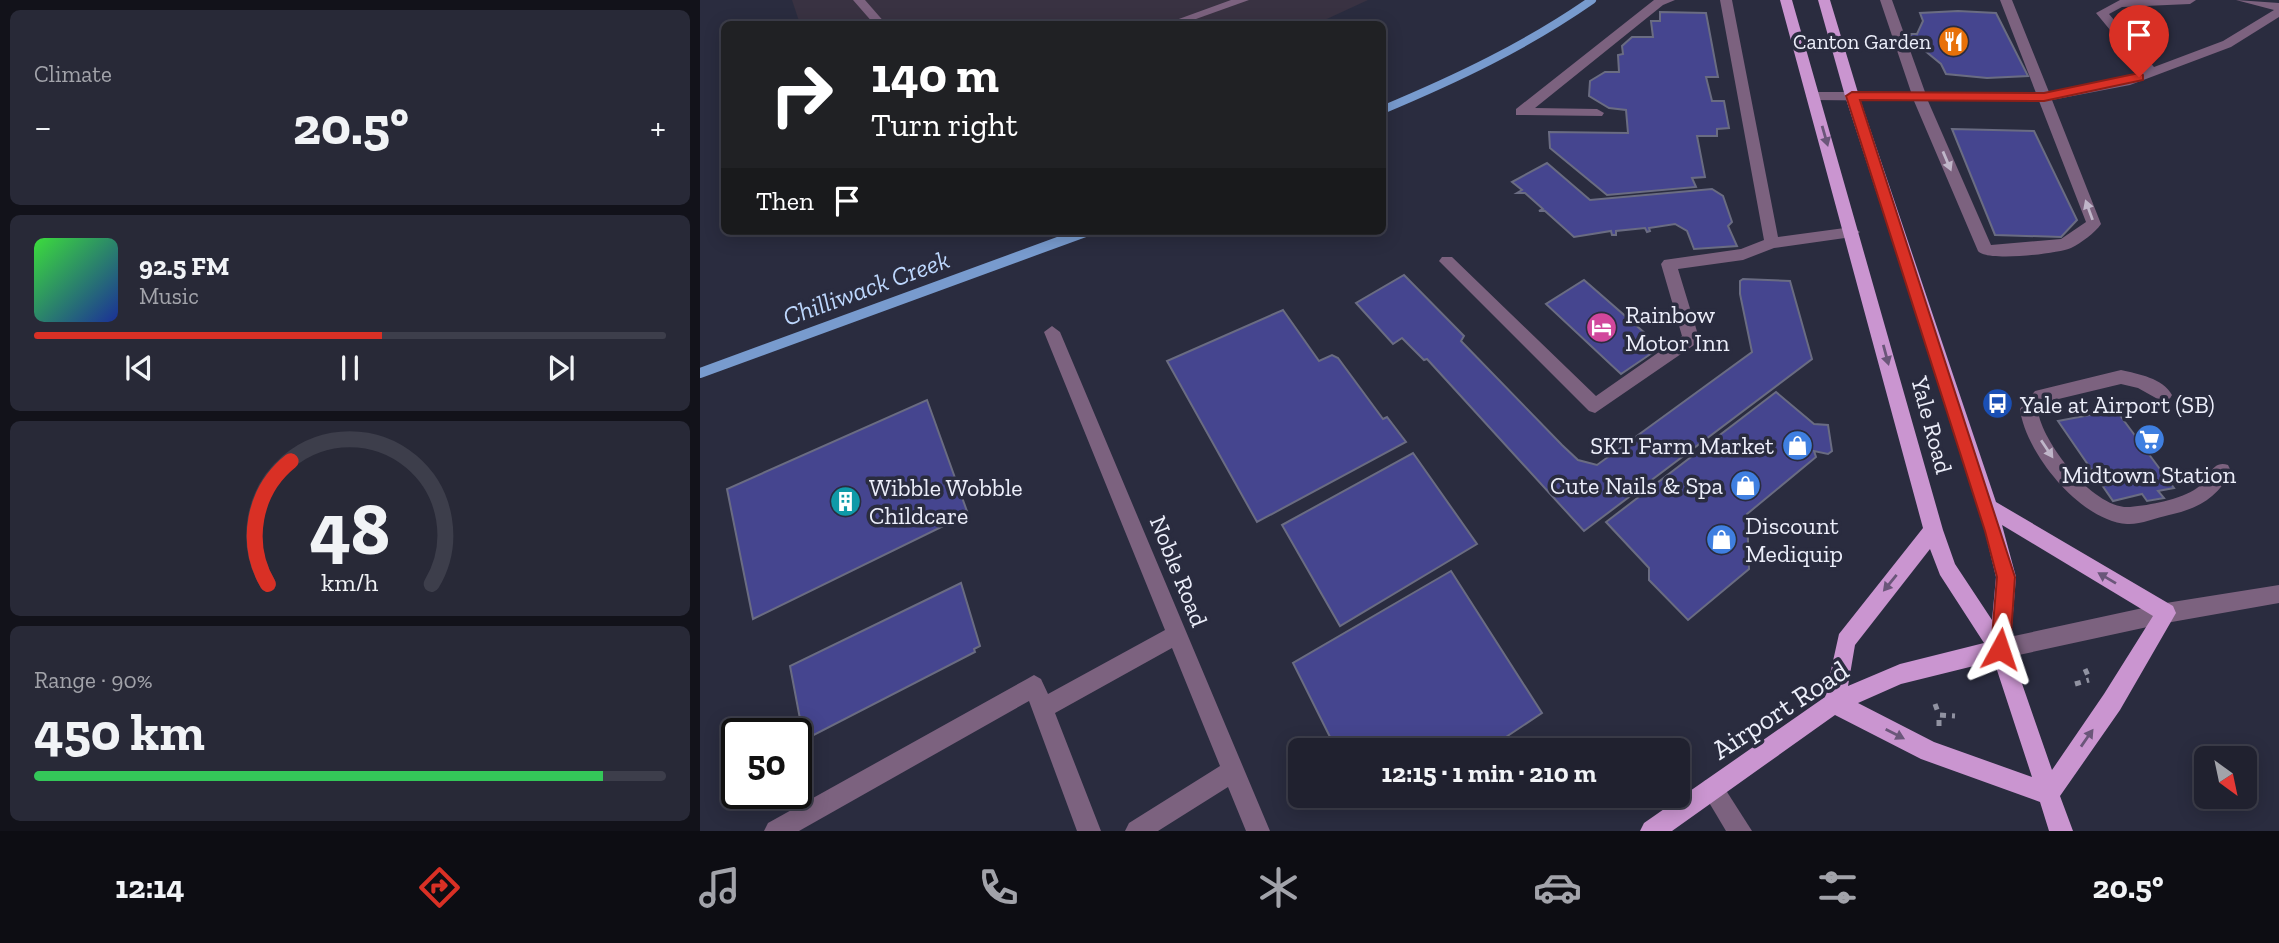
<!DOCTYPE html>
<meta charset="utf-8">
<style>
:root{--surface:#20212f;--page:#282937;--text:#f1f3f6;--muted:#a2a3aa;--line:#3d3e4b;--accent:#d93025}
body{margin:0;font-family:"Zilla Slab",serif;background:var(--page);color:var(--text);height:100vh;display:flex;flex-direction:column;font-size:26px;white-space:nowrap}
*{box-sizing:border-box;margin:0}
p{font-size:23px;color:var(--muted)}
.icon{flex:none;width:38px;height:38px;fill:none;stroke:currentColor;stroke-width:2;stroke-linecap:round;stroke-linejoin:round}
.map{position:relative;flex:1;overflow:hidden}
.side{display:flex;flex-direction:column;gap:10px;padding:10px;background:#12121a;width:700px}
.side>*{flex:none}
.top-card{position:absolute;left:21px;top:21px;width:665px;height:214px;border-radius:10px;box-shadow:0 4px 18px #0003,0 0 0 2px var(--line);background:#202124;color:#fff;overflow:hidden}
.needle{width:46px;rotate:147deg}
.buttons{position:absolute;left:1494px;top:746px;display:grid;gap:14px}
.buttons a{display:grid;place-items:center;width:63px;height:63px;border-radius:10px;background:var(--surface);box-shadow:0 4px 18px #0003,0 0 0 2px var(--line);font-size:35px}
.speed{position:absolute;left:21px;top:718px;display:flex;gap:14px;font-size:35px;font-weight:700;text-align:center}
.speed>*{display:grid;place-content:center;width:91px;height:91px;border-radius:50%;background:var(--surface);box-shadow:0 4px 18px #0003,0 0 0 2px var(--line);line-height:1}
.speed .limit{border:4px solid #111;border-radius:10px;background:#fff;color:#111}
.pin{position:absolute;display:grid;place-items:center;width:60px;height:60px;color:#fff;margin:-72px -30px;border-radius:50% 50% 50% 0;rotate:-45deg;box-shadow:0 0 7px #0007}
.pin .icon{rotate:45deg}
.me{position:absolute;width:77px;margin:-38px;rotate:5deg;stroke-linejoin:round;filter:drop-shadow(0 0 5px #0008)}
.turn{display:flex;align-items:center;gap:24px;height:147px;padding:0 35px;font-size:32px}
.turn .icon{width:91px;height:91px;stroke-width:2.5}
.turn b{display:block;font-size:49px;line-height:60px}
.then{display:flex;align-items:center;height:66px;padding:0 35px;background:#0003;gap:14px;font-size:26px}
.big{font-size:52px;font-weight:700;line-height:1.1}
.side .widget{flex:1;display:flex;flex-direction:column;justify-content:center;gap:10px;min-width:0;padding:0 24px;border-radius:10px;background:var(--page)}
.side .dial{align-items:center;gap:0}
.dial svg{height:182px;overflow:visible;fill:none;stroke:var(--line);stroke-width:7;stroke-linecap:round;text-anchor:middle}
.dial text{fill:var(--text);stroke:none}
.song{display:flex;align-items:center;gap:21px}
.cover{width:84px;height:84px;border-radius:10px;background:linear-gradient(135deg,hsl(120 70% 55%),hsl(230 70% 35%))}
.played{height:7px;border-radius:4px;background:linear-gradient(90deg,var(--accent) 55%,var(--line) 55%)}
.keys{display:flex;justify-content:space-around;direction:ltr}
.heat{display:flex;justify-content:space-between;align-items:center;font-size:38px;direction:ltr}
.charge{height:10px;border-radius:5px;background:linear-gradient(90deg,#34c759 90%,var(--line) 0)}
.trip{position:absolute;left:588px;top:738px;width:402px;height:70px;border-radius:10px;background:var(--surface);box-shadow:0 4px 18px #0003,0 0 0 2px var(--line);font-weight:700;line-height:70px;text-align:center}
.tab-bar{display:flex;height:112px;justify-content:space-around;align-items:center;background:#0d0d13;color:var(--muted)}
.tab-bar .icon{width:49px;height:49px}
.tab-bar .active{color:var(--accent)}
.tab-bar b{font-size:32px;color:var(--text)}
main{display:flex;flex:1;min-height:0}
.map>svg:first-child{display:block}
</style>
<main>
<section class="side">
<div class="widget"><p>Climate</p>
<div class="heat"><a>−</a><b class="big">20.5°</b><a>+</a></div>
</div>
<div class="widget">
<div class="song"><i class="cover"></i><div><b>92.5 FM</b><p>Music</p></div></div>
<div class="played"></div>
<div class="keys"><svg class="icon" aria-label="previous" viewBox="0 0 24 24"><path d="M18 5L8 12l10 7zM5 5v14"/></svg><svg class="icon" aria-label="pause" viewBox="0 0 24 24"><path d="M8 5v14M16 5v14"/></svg><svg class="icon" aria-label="next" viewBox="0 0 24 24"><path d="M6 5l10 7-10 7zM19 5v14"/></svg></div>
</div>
<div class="widget dial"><svg viewBox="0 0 100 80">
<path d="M14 69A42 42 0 1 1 86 69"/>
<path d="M14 69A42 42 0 0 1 24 15" stroke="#d93025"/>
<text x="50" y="56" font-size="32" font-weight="700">48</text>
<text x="50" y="72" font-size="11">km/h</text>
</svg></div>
<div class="widget"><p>Range · 90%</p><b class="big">450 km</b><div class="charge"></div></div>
</section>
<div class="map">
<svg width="1579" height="831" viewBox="0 0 1579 831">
<rect width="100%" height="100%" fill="#2a2c3f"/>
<path fill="#393242" d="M92,0H668L616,24H100Z"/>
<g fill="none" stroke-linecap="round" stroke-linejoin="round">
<path stroke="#789bce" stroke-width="8" d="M682,110C756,79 826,46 892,0"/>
<path stroke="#789bce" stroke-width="10" d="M0,373L388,231"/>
</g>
<g fill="#45458f" stroke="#6a6c82" stroke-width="2">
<path d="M1258,11L1296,13L1328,76L1287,78L1246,74L1241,64L1224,50H1216L1210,34H1217L1223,21L1220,13Z"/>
<path d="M960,12L1006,13L1018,77H1006L1012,101H1024L1029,128L1017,129V136H997L1005,177L992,178L996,187L907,195L850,148L849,132L928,133L926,110L909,108L889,96L890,81L905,72H919L918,55L923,54L922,46L932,37H953L951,21H960Z"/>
<path d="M1252,129L1334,131L1377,220L1361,237L1295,235Z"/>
<path d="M847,163L890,200L1012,189L1023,196L1032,222L1028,226L1037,246L994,249L987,231L975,224L949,228L950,231L947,232L945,228L916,231V235H912L911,231L874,237L845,211H839L843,209L825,193H817L822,190L812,182Z"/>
<path d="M704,275L764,336L761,341L862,445L878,460L897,465L1052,352L1040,294V281L1043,279L1090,281L1112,359L884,531L727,359L724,360L702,338L693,344L656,303Z"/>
<path d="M884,280L947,335L944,337L958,349L921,374L846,304Z"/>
<path d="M583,310L619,361L632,355L638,358L683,419L687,417L706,442L557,522L467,361Z"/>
<path d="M1076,392L1114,424L1128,425L1132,451L1128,454L1114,451L1116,457L1047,514L1049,569L988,620L949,580V568L906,522Z"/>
<path d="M227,400L268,514L53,619L27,489Z"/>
<path d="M1416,410L1474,488L1458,491L1464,498L1447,501L1442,494L1413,501L1358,421Z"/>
<path d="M713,453L777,544L640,626L582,525Z"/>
<path d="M751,571L842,713L785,751H755L752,744L741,751H637L593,663Z"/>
<path d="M261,583L280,646L274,649L275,652L104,740L90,666Z"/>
</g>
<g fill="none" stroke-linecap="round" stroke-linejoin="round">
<g stroke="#9092a1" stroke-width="5" stroke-dasharray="6 6" stroke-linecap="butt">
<path d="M1385,669L1390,680"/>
<path d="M1375,684L1389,680"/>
<path d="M1235,704L1239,715"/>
<path d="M1239,726V715L1255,716"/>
</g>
<g fill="#7c627f" fill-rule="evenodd">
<path d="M153,0H165L186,24H174Z"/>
<path d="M531,0H549L482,24H465Z"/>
<path d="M954,0H975L963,5L835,108L897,109L904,113L902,116L816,115V109Z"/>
<path d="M1020,0H1032L1078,237L1152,227L1160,232L1152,237L1074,248L1043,260L978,269L999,338L997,343L895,413L889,411L739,261L742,257H752L896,396L982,336L961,264L964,260L1041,249L1064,240Z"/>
<path d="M1180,0H1192L1225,92L1336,93L1300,0H1312L1349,92L1422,78L1444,71L1396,13L1420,0H1496L1490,4L1422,7L1409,14L1454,67L1523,41L1574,10L1536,0L1579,3V17L1531,47L1430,85L1352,100L1401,224C1395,233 1381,243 1371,248C1357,254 1286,262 1278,251L1214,101L1113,100L1106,96L1113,92H1211ZM1228,101H1339L1386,222L1361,239L1291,245Z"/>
<path d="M352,326L360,332L570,831H546L528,787L458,831H425L429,823L520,766L472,648L355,713L401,831H377L329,701L99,831H64L68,823L327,679L334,675L341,679L348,694L465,630L344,332Z"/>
<path d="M1421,370C1438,374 1463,378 1472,395L1469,400L1463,402L1438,388L1421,384L1346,402L1338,411C1342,442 1394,510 1430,507C1450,505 1480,500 1497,488C1508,480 1512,459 1528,465L1531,471C1518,498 1497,509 1469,515C1456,518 1439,525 1427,524C1380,521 1325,452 1320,409L1335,391Z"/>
<path d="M1579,585V603L1466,623L1300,659L1293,656L1290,649L1293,642L1300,639L1466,603Z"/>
<path d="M1012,778L1020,781L1052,831H1026L1001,789L1004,781Z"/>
</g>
<path fill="#ca95d0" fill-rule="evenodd" d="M1080,0H1092L1243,530L1255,564L1292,620L1296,577L1279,507L1145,96L1118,0H1130L1159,96L1296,502L1473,606L1476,613L1420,710L1360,796L1373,831H1349L1340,802L1221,759L1135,715L972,831H940L944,823L1125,697L1139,634L1223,528ZM1302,525L1453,616L1404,694L1352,770L1310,649L1316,577ZM1230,549L1240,575L1284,643L1200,664L1148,686L1155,645ZM1294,661L1332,777L1234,742L1158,703L1201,684Z"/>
</g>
<defs><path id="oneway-solid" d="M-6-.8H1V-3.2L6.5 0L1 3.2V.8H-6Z" transform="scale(1.75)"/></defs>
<g fill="#6a5679">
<use href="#oneway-solid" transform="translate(1125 136) rotate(74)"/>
<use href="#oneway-solid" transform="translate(1186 355) rotate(75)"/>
<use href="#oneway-solid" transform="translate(1407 578) rotate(-149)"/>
<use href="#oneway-solid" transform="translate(1190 583) rotate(129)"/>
<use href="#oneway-solid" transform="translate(1195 734) rotate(27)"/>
<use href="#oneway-solid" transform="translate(1387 738) rotate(-55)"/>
</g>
<g fill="#bfb6c9">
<use href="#oneway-solid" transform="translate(1247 161) rotate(67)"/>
<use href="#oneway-solid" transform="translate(1389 210) rotate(-110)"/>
<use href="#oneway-solid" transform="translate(1347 449) rotate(56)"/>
</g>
<path fill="#d93025" stroke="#8d1f18" stroke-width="2" d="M1439,73L1443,75V80L1344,101L1160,100L1315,577L1310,649L1307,656L1300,658L1294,656L1291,649L1297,577L1285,531L1146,96L1152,92L1344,93Z"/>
<defs>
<symbol id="restaurant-disc" viewBox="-11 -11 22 22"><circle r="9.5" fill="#e8710a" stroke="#2a2c3f"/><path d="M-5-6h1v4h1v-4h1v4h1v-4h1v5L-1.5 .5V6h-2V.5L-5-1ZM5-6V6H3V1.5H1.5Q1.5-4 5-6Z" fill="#fff"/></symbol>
<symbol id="hotel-disc" viewBox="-11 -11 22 22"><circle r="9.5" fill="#d1479c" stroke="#2a2c3f"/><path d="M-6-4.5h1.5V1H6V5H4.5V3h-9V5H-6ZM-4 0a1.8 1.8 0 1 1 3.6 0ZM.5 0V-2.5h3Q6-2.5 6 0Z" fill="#fff"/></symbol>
<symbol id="bus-disc" viewBox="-11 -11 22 22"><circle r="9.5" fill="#1a4fb4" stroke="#2a2c3f"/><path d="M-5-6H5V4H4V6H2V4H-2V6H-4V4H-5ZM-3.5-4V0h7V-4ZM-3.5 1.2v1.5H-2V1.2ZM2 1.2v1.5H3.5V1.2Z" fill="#fff"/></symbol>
<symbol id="supermarket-disc" viewBox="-11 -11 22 22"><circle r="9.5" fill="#3f7fe0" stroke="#2a2c3f"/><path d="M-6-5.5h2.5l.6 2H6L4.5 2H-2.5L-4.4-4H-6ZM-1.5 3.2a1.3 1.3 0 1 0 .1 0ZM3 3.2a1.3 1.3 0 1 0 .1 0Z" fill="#fff"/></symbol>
<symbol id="shop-disc" viewBox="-11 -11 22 22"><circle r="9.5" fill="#3f7fe0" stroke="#2a2c3f"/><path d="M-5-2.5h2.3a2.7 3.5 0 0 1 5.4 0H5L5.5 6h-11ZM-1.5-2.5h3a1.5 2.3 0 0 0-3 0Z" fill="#fff"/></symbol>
<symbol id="building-disc" viewBox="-11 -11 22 22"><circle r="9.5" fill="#0f9aa8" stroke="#2a2c3f"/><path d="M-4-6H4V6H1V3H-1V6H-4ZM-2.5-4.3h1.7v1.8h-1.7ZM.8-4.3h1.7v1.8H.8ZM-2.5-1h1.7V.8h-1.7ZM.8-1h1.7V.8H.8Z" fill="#fff"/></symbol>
</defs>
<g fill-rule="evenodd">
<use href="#restaurant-disc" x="1236" y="24" width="35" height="35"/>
<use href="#hotel-disc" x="884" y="310" width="35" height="35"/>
<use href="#bus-disc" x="1280" y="386" width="35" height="35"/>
<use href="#supermarket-disc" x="1432" y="422" width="35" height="35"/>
<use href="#shop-disc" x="1080" y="428" width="35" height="35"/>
<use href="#shop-disc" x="1028" y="468" width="35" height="35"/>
<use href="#building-disc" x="128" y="484" width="35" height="35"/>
<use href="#shop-disc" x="1004" y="522" width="35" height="35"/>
</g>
<g text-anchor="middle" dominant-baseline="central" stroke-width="7" stroke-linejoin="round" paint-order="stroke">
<g font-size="21" fill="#eceefa" stroke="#2a2c3f" text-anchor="end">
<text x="1231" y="41">Canton Garden</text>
</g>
<g font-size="24" fill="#eceefa" stroke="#2a2c3f" text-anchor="start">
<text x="925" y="314">Rainbow<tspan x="925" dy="28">Motor Inn</tspan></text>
<text x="1320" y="404">Yale at Airport (SB)</text>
<text x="1074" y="445" text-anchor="end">SKT Farm Market</text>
<text x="1449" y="474" text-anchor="middle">Midtown Station</text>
<text x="1023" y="485" text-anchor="end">Cute Nails &amp; Spa</text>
<text x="169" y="487">Wibble Wobble<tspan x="169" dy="28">Childcare</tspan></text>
<text x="1045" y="525">Discount<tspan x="1045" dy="28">Mediquip</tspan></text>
</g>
<g font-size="24" fill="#eceefa" stroke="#2a2c3f">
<text transform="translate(1232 425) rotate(75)">Yale Road</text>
<text transform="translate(479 571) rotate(68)">Noble Road</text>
</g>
<g font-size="26" font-style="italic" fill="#bdd7fd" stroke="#2a2c3f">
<text transform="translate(166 288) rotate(-20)">Chilliwack Creek</text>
</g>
<g font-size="28" fill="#eceefa" stroke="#2a2c3f">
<text transform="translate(1080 710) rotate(-33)">Airport Road</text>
</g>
</g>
</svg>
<div class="buttons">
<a><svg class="needle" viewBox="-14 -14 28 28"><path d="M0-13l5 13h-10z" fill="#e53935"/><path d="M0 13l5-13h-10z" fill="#a2a3aa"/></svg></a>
</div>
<div class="speed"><div class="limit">50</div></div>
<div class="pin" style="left:1439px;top:77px;background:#d93025"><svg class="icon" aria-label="arrive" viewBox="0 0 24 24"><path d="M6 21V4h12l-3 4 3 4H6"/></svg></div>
<svg class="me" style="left:1300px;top:649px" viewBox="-20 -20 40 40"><path d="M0-17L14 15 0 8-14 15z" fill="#d93025" stroke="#fff" stroke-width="4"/></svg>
<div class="trip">12:15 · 1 min · 210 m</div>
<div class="top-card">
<div class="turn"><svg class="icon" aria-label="right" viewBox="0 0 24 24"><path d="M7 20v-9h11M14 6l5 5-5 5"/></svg><div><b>140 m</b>Turn right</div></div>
<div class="then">Then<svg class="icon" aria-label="arrive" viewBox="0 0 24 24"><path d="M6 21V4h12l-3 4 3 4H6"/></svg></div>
</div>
</div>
</main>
<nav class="tab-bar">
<b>12:14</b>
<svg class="icon active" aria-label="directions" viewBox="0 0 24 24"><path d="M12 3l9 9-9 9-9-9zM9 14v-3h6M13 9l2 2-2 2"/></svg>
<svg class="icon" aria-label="music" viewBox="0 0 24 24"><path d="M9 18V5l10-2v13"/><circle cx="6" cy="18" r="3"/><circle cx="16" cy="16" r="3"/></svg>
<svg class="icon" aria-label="phone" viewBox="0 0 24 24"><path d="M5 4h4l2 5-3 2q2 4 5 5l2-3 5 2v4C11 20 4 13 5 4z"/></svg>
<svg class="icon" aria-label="climate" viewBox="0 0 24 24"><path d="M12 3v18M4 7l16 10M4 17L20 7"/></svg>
<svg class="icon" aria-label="car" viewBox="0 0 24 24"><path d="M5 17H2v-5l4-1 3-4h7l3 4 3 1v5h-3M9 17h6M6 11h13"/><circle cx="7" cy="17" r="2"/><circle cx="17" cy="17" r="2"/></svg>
<svg class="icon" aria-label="filters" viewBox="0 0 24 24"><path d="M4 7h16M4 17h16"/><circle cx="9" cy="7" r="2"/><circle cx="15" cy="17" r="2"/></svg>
<b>20.5°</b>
</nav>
